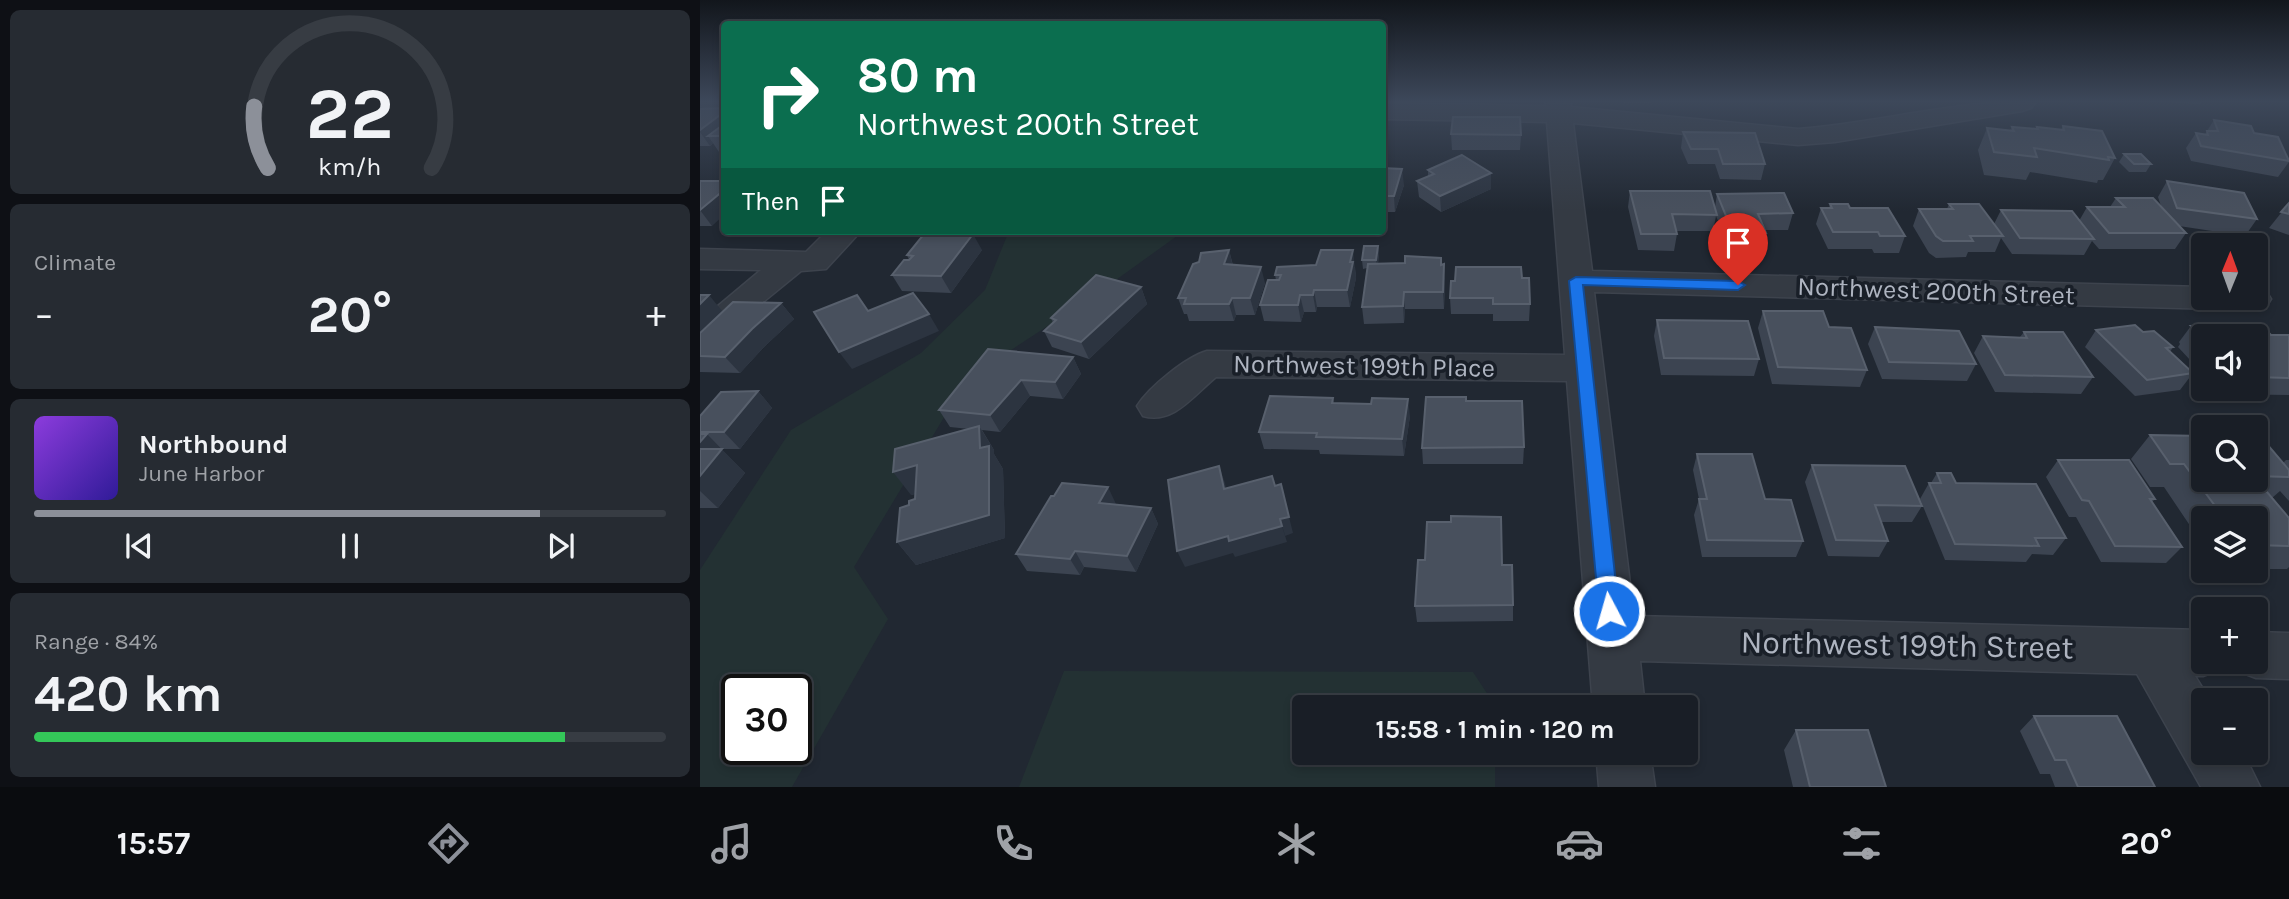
<!DOCTYPE html>
<meta charset="utf-8">
<style>
:root{--surface:#191e26;--page:#262b32;--text:#f1f3f6;--muted:#9fa2a7;--line:#373c43;--accent:#8c9099}
body{margin:0;font-family:Karla,sans-serif;background:var(--page);color:var(--text);height:100vh;display:flex;flex-direction:column;font-size:26px;white-space:nowrap}
*{box-sizing:border-box;margin:0}
p{font-size:23px;color:var(--muted)}
.icon{flex:none;width:38px;height:38px;fill:none;stroke:currentColor;stroke-width:2;stroke-linecap:round;stroke-linejoin:round}
.map{position:relative;flex:1;overflow:hidden}
.panel{display:flex;flex-direction:column;gap:10px;padding:10px;background:#0e1015;width:700px}
.panel>*{flex:none}
.guide{position:absolute;left:21px;top:21px;width:665px;height:214px;border-radius:7px;box-shadow:0 4px 10px #0003,0 0 0 2px var(--line);background:#0b6e4f;color:#fff;overflow:hidden}
.needle{width:46px;rotate:1deg}
.fabs{position:absolute;left:1491px;top:233px;display:grid;gap:14px}
.fabs a{display:grid;place-items:center;width:77px;height:77px;border-radius:7px;background:var(--surface);box-shadow:0 4px 10px #0003,0 0 0 2px var(--line);font-size:35px}
.speed{position:absolute;left:21px;top:674px;display:flex;gap:14px;font-size:35px;font-weight:700;text-align:center}
.speed>*{display:grid;place-content:center;width:91px;height:91px;border-radius:50%;background:var(--surface);box-shadow:0 4px 10px #0003,0 0 0 2px var(--line);line-height:1}
.speed .limit{border:4px solid #111;border-radius:10px;background:#fff;color:#111}
.pin{position:absolute;display:grid;place-items:center;width:60px;height:60px;color:#fff;margin:-72px -30px;border-radius:50% 50% 50% 0;rotate:-45deg;box-shadow:0 0 7px #0007}
.pin .icon{rotate:45deg}
.me{position:absolute;width:77px;margin:-38px;rotate:354deg;stroke-linejoin:round;filter:drop-shadow(0 0 5px #0008)}
.turn{display:flex;align-items:center;gap:24px;height:147px;padding:0 21px;font-size:32px}
.turn .icon{width:91px;height:91px;stroke-width:2.5}
.turn b{display:block;font-size:49px;line-height:60px}
.then{display:flex;align-items:center;height:66px;padding:0 21px;background:#0003;gap:14px;font-size:26px}
.big{font-size:52px;font-weight:700;line-height:1.1}
.panel .tile{flex:1;display:flex;flex-direction:column;justify-content:center;gap:10px;min-width:0;padding:0 24px;border-radius:10px;background:var(--page)}
.panel .dial{align-items:center;gap:0}
.dial svg{height:182px;overflow:visible;fill:none;stroke:var(--line);stroke-width:7;stroke-linecap:round;text-anchor:middle}
.dial text{fill:var(--text);stroke:none}
.song{display:flex;align-items:center;gap:21px}
.cover{width:84px;height:84px;border-radius:10px;background:linear-gradient(135deg,hsl(270 70% 55%),hsl(250 70% 35%))}
.played{height:7px;border-radius:4px;background:linear-gradient(90deg,var(--accent) 80%,var(--line) 80%)}
.keys{display:flex;justify-content:space-around;direction:ltr}
.heat{display:flex;justify-content:space-between;align-items:center;font-size:38px;direction:ltr}
.charge{height:10px;border-radius:5px;background:linear-gradient(90deg,#34c759 84%,var(--line) 0)}
.trip{position:absolute;left:592px;top:695px;width:406px;height:70px;border-radius:7px;background:var(--surface);box-shadow:0 4px 10px #0003,0 0 0 2px var(--line);font-weight:700;line-height:70px;text-align:center}
.menu{display:flex;height:112px;justify-content:space-around;align-items:center;background:#0a0c0f;color:var(--muted)}
.menu .icon{width:49px;height:49px}
.menu .selected{color:var(--accent)}
.menu b{font-size:32px;color:var(--text)}
main{display:flex;flex:1;min-height:0}
.map>svg:first-child{display:block}
</style>
<main>
<section class="panel">
<div class="tile dial"><svg viewBox="0 0 100 80">
<path d="M14 69A42 42 0 1 1 86 69"/>
<path d="M14 69A42 42 0 0 1 8 42" stroke="#8c9099"/>
<text x="50" y="56" font-size="32" font-weight="700">22</text>
<text x="50" y="72" font-size="11">km/h</text>
</svg></div>
<div class="tile"><p>Climate</p>
<div class="heat"><a>−</a><b class="big">20°</b><a>+</a></div>
</div>
<div class="tile">
<div class="song"><i class="cover"></i><div><b>Northbound</b><p>June Harbor</p></div></div>
<div class="played"></div>
<div class="keys"><svg class="icon" aria-label="previous" viewBox="0 0 24 24"><path d="M18 5L8 12l10 7zM5 5v14"/></svg><svg class="icon" aria-label="pause" viewBox="0 0 24 24"><path d="M8 5v14M16 5v14"/></svg><svg class="icon" aria-label="next" viewBox="0 0 24 24"><path d="M6 5l10 7-10 7zM19 5v14"/></svg></div>
</div>
<div class="tile"><p>Range · 84%</p><b class="big">420 km</b><div class="charge"></div></div>
</section>
<div class="map">
<svg width="1589" height="787" viewBox="0 0 1589 787">
<rect width="100%" height="100%" fill="#212832"/>
<g fill="#233133" fill-rule="evenodd">
<path d="M309,231H484L395,295L267,379L154,567L188,619L92,787H0V570L91,430L221,353L285,290ZM37,690H96V749H37Z"/>
<path d="M364,671L773,672L796,707H604V752L795,753V787H319Z"/>
</g>
<g fill="none" stroke-linecap="round" stroke-linejoin="round">
<defs>
<g id="minor">
<path d="M0,101H24V109L0,106Z"/>
<path d="M845,101H871V107L1098,129C1177,123 1254,101 1333,101L1335,103L1331,108L1322,111L1135,142L1098,145L873,123L892,271L1503,287V298H1556V289L1566,291L1571,299L1566,307L1554,310L894,292L934,616L1503,630V662H1524L1521,669L1503,676H1495L1510,700H1503V752H1543L1560,787H1501L1437,674L940,661L945,707H893L867,381L516,377C494,395 473,425 443,416L437,406C449,387 486,357 507,351L865,355L847,122L682,119V103L846,106Z"/>
<path d="M127,231H161L126,269L101,271L46,316L13,349L0,353V321L61,270L0,269V249L106,252Z"/>
<path d="M1556,632L1589,633V679L1556,678L1538,671L1534,662H1556Z"/>
<path d="M896,752H950L955,787H899Z"/>
</g>
</defs>
<use href="#minor" stroke="#3d434d" stroke-width="3"/>
<use href="#minor" fill="#343a43" fill-rule="evenodd"/>
</g>
<g fill="#3c4451">
<rect x="924" y="101" width="28" height="2"/>
<path d="M1455,101H1502L1500,104L1458,102Z"/>
<path d="M24,108V152H19L13,143L10,146H0V109Z"/>
<path d="M1514,120L1554,133L1589,160V162L1578,177L1491,161L1486,148L1496,133L1505,134Z"/>
<path d="M1363,126L1415,158L1403,180H1398L1397,183L1330,172L1326,180L1284,175L1278,150L1287,128L1310,130L1312,127L1336,129L1337,127L1361,130Z"/>
<path d="M983,132L1065,164L1061,180L1020,179L1015,164H988L981,148Z"/>
<path d="M751,134L821,135L820,150H752Z"/>
<path d="M1424,154L1451,164L1446,172H1429L1419,162Z"/>
<path d="M682,168L704,185L695,212H682Z"/>
<path d="M728,170L791,173V189L741,212L719,197L717,181L728,176Z"/>
<path d="M0,181L12,226H0Z"/>
<path d="M1467,181L1557,219L1545,236L1479,226L1486,233L1475,249H1399L1392,241L1384,255L1312,254L1301,238L1295,252H1268L1266,257L1236,258L1229,253L1213,226L1219,209H1247L1249,204L1294,224L1301,210L1379,221L1387,207H1410L1416,198L1461,206L1458,197Z"/>
<path d="M930,191L1015,207L1017,194L1093,213L1088,230H1065L1066,233L1062,249H1030L1016,216L1013,231H976L977,234L974,251L938,250L928,207Z"/>
<path d="M1589,203V235L1569,228Z"/>
<path d="M1130,204L1150,208L1205,236L1199,253H1174L1172,249H1128L1116,224L1121,208H1129Z"/>
<path d="M678,246L679,254L678,264L705,263L741,258L745,281L744,309H705L704,323L664,324L662,307L667,268L663,269L662,260Z"/>
<path d="M282,250L251,293L202,291L192,275L209,260L207,255Z"/>
<path d="M529,250L533,265L565,283L555,315H536L534,321H489L487,314H484L478,298Z"/>
<path d="M655,267L656,278L650,307H617L616,312H604L601,322L564,321L560,305L576,280L575,275Z"/>
<path d="M822,278L830,304L829,321H793V314H751L750,298Z"/>
<path d="M441,287L447,304L389,359L352,347L344,331L353,323L351,318Z"/>
<path d="M0,295L23,312L81,303L94,319L65,346L40,373L0,372Z"/>
<path d="M1063,311L1129,327L1167,370L1160,387L1072,384L1058,328Z"/>
<path d="M957,320L1059,359L1054,376L961,375L954,336Z"/>
<path d="M1491,326L1545,330L1571,335H1589V395L1517,394L1512,388H1556V336H1503V374L1478,347L1480,344L1479,342Z"/>
<path d="M1175,327L1276,364L1267,381L1182,379L1168,344Z"/>
<path d="M1396,330L1443,332L1473,347L1470,352L1493,373L1480,390L1435,396L1385,347Z"/>
<path d="M1324,332L1393,377L1381,394L1295,392L1274,353L1283,336L1320,337Z"/>
<path d="M373,357L381,374L363,399L330,396L300,432L282,430L294,450V454L303,469L305,538L216,565L197,542L209,505L215,499V494L211,495L269,429L250,427L239,410Z"/>
<path d="M58,391L72,408L40,449H21L45,473L18,508H0V432Z"/>
<path d="M633,398L634,403L671,404L710,416L704,456L620,454L619,450L564,449L559,432Z"/>
<path d="M766,401L824,447L823,464H723L722,448Z"/>
<path d="M1450,435L1556,480V437L1583,463L1586,460H1589V501L1580,491L1572,498L1589,518V567L1587,569H1556V518H1503V545L1464,487H1450L1431,459Z"/>
<path d="M997,454L1065,499L1103,541L1096,557H1002L994,515L999,499L993,470Z"/>
<path d="M1358,460L1455,499L1452,502L1482,547L1466,563L1401,562L1376,517H1369L1346,477Z"/>
<path d="M1112,465L1222,506L1212,522H1181L1188,541L1179,557L1128,556L1105,482Z"/>
<path d="M1237,473L1256,483L1366,538L1353,555L1332,554L1326,562L1245,560L1220,499L1229,483H1231Z"/>
<path d="M416,504L451,508L458,524L436,572L384,567L380,575L327,571L316,554Z"/>
<path d="M802,565L813,605V621L717,622L715,606Z"/>
<path d="M1334,716L1455,787H1355L1350,774H1340L1320,731Z"/>
<path d="M1096,730L1186,787H1093L1084,750Z"/>
</g>
<g fill="#2c3440">
<path d="M24,112V135L8,136L13,143L10,146L0,132V130Z"/>
<path d="M702,169L704,185L695,212L694,196Z"/>
<path d="M791,173V189L741,212L740,196Z"/>
<path d="M24,190V215L12,226L0,210Z"/>
<path d="M273,234L282,250L251,293L241,276Z"/>
<path d="M678,246L679,254L677,268L676,260Z"/>
<path d="M529,250L533,267L524,264Z"/>
<path d="M653,250L656,278L650,307L647,290L650,262Z"/>
<path d="M744,264L745,281L744,309L743,292Z"/>
<path d="M561,267L565,283L555,315L550,298Z"/>
<path d="M441,287L447,304L389,359L381,342Z"/>
<path d="M614,290L617,307L616,312L613,295Z"/>
<path d="M704,292L705,309L704,323L703,306Z"/>
<path d="M9,295L23,312L0,334V304Z"/>
<path d="M600,295L604,312L601,322L598,305Z"/>
<path d="M532,298L536,315L534,321L529,304Z"/>
<path d="M81,303L94,319L65,346L40,373L25,357L52,329Z"/>
<path d="M229,314L239,331L152,369L139,352Z"/>
<path d="M373,357L381,374L363,399L355,382Z"/>
<path d="M321,380L330,396L300,432L290,415Z"/>
<path d="M58,391L72,408L40,449L24,432Z"/>
<path d="M708,399L710,416L704,456L702,439Z"/>
<path d="M279,426L294,450V454L303,469L305,538L216,565L197,542L280,448Z"/>
<path d="M7,434L45,473L18,508L0,491V442Z"/>
<path d="M217,465L234,489L211,495L193,472Z"/>
<path d="M519,466L525,483L529,505L524,489Z"/>
<path d="M408,487L416,504L408,520L399,503Z"/>
<path d="M585,501L593,533L585,536L580,519Z"/>
<path d="M451,508L458,524L436,572L427,556Z"/>
<path d="M582,526L587,542L535,557L533,553L485,567L477,551L528,536Z"/>
<path d="M375,551L384,567L380,575L370,559Z"/>
</g>
<g fill="#48505d" stroke="#58606d" stroke-width="2">
<path d="M24,108V112L0,130V109Z"/>
<path d="M753,117H820L821,135L751,134Z"/>
<path d="M1514,120L1551,126L1554,133L1578,137L1589,161L1501,146L1496,133L1508,135L1507,131H1518Z"/>
<path d="M24,124V136H8Z"/>
<path d="M1363,126L1402,131L1415,158L1408,157L1409,160L1334,148L1337,157L1294,152L1287,128L1314,131L1312,127L1338,129L1337,127L1364,130Z"/>
<path d="M983,132L1055,133L1065,164H1023L1018,149H991Z"/>
<path d="M1424,154H1441L1451,164H1434Z"/>
<path d="M762,155L791,173L740,196L717,181L734,174L728,170Z"/>
<path d="M682,168L702,169L694,196H682Z"/>
<path d="M0,181H24V190L0,210Z"/>
<path d="M1467,181L1544,193L1557,219L1477,208Z"/>
<path d="M930,191H1010L1017,215L972,214L977,234H941Z"/>
<path d="M1084,193L1093,213L1058,214L1066,233H1033L1017,194Z"/>
<path d="M1416,198H1453L1486,233H1409L1387,207H1425Z"/>
<path d="M1589,203V214L1581,212Z"/>
<path d="M1130,204H1148L1150,208H1188L1205,236H1180L1178,232H1133L1121,208H1132Z"/>
<path d="M1249,204H1279L1303,236H1270L1273,241H1243L1236,236L1219,209H1253Z"/>
<path d="M1301,210L1372,211L1394,239L1320,238Z"/>
<path d="M224,234H273L241,276L192,275L204,260H209L213,256L207,255Z"/>
<path d="M664,246H678L676,260H662Z"/>
<path d="M529,250L524,264L561,267L550,298H532L529,304H484L486,298H478L493,264L499,262L501,253Z"/>
<path d="M621,250H653L650,262H653L647,290H614L613,295H600L598,305H560L568,280H579L581,275H575L577,267L616,265Z"/>
<path d="M705,256L741,258V265L744,264L743,292H704L703,306L662,307L668,264L705,263Z"/>
<path d="M756,267H821L822,278H829L830,304H793V298H750L751,281H755Z"/>
<path d="M396,275L441,287L381,342L344,331L356,320L351,318Z"/>
<path d="M213,293L229,314L139,352L114,312L157,295L168,311Z"/>
<path d="M0,295H9L0,304Z"/>
<path d="M33,302L81,303L52,329L25,357L0,356V333Z"/>
<path d="M1063,311H1123L1129,327L1151,328L1167,370L1078,367Z"/>
<path d="M957,320L1048,321L1059,359L964,358Z"/>
<path d="M1435,325L1443,332L1454,331L1473,347L1466,348L1493,373L1447,380L1396,330Z"/>
<path d="M1540,325L1545,330H1566L1571,335H1589V378L1556,377V336H1503V343L1491,330H1495L1491,326Z"/>
<path d="M1175,327L1259,331L1276,364L1189,362Z"/>
<path d="M1324,332H1363L1393,377L1305,375L1283,336L1327,338Z"/>
<path d="M288,349L373,357L355,382L321,380L290,415L239,410Z"/>
<path d="M58,391L24,432H0V416L21,392Z"/>
<path d="M570,396L633,398L632,403L671,404L672,398L708,399L702,439L616,437L617,433L559,432Z"/>
<path d="M726,397H766V401H822L824,447L722,448Z"/>
<path d="M279,426L280,448L289,446V515L197,542L200,508L209,505V501L215,499L217,465L193,472L195,449Z"/>
<path d="M0,434H7L0,442Z"/>
<path d="M1450,435L1503,436V480L1556,479L1589,518V546L1556,545V518H1524L1484,464H1470Z"/>
<path d="M1556,437H1561L1589,470V477L1556,476Z"/>
<path d="M0,449H22L0,476Z"/>
<path d="M997,454H1052L1065,499L1091,500L1103,541L1007,540L999,499H1007Z"/>
<path d="M1358,460H1429L1455,499H1450L1482,547L1415,546L1389,501L1382,500Z"/>
<path d="M1112,465L1205,466L1222,506L1175,505L1188,541L1136,540Z"/>
<path d="M519,466L524,489L572,476L575,486L581,484L589,517L580,519L582,526L529,541L528,536L477,551L468,480Z"/>
<path d="M1237,473H1251L1256,483L1336,484L1366,538H1335L1339,546L1255,544L1229,483H1241Z"/>
<path d="M362,483L408,487L399,503L451,508L427,556L375,551L370,559L316,554L351,496H354Z"/>
<path d="M751,516L801,517L802,565H812L813,605L715,606L718,560H725L727,522H751Z"/>
<path d="M1334,716H1417L1455,787H1378L1366,760H1355Z"/>
<path d="M1096,730H1168L1186,787H1110Z"/>
</g>
<linearGradient id="sky" x2="0" y2="1"><stop stop-color="#12161c"/><stop offset="0.48" stop-color="#3d485a"/><stop offset="1" stop-color="#3d485a" stop-opacity="0"/></linearGradient>
<rect width="1589" height="211" fill="url(#sky)"/>
<path fill="#1a73e8" stroke="#114b97" stroke-width="2" d="M876,277L1038,281L1045,285L1038,290L883,285L919,611L916,617L909,620L902,617L899,611L869,281Z"/>
<g text-anchor="middle" dominant-baseline="central" stroke-width="7" stroke-linejoin="round" paint-order="stroke">
<g font-size="26" fill="#aeb4c0" stroke="#191f28">
<text transform="translate(1236 291) rotate(2)">Northwest 200th Street</text>
<text transform="translate(664 366) rotate(1)">Northwest 199th Place</text>
</g>
<g font-size="32" fill="#aeb4c0" stroke="#191f28">
<text transform="translate(1207 645) rotate(1)">Northwest 199th Street</text>
</g>
</g>
</svg>
<div class="fabs">
<a><svg class="needle" viewBox="-14 -14 28 28"><path d="M0-13l5 13h-10z" fill="#e53935"/><path d="M0 13l5-13h-10z" fill="#9fa2a7"/></svg></a>
<a><svg class="icon" aria-label="sound" viewBox="0 0 24 24"><path d="M4 9h4l5-4v14l-5-4H4zM17 9q2 3 0 6"/></svg></a>
<a><svg class="icon" aria-label="search" viewBox="0 0 24 24"><circle cx="10" cy="10" r="6"/><path d="M15 15l6 6"/></svg></a>
<a><svg class="icon" aria-label="layers" viewBox="0 0 24 24"><path d="M12 4l9 5-9 5-9-5zM3 14l9 5 9-5"/></svg></a>
<a>+</a>
<a>−</a>
</div>
<div class="speed"><div class="limit">30</div></div>
<div class="pin" style="left:1038px;top:285px;background:#d93025"><svg class="icon" aria-label="arrive" viewBox="0 0 24 24"><path d="M6 21V4h12l-3 4 3 4H6"/></svg></div>
<svg class="me" style="left:909px;top:611px" viewBox="-20 -20 40 40"><circle r="17" fill="#1a73e8" stroke="#fff" stroke-width="3"/><path d="M0-11L8 9 0 5-8 9z" fill="#fff"/></svg>
<div class="trip">15:58 · 1 min · 120 m</div>
<div class="guide">
<div class="turn"><svg class="icon" aria-label="right" viewBox="0 0 24 24"><path d="M7 20v-9h11M14 6l5 5-5 5"/></svg><div><b>80 m</b>Northwest 200th Street</div></div>
<div class="then">Then<svg class="icon" aria-label="arrive" viewBox="0 0 24 24"><path d="M6 21V4h12l-3 4 3 4H6"/></svg></div>
</div>
</div>
</main>
<nav class="menu">
<b>15:57</b>
<svg class="icon selected" aria-label="directions" viewBox="0 0 24 24"><path d="M12 3l9 9-9 9-9-9zM9 14v-3h6M13 9l2 2-2 2"/></svg>
<svg class="icon" aria-label="music" viewBox="0 0 24 24"><path d="M9 18V5l10-2v13"/><circle cx="6" cy="18" r="3"/><circle cx="16" cy="16" r="3"/></svg>
<svg class="icon" aria-label="phone" viewBox="0 0 24 24"><path d="M5 4h4l2 5-3 2q2 4 5 5l2-3 5 2v4C11 20 4 13 5 4z"/></svg>
<svg class="icon" aria-label="climate" viewBox="0 0 24 24"><path d="M12 3v18M4 7l16 10M4 17L20 7"/></svg>
<svg class="icon" aria-label="car" viewBox="0 0 24 24"><path d="M5 17H2v-5l4-1 3-4h7l3 4 3 1v5h-3M9 17h6M6 11h13"/><circle cx="7" cy="17" r="2"/><circle cx="17" cy="17" r="2"/></svg>
<svg class="icon" aria-label="filters" viewBox="0 0 24 24"><path d="M4 7h16M4 17h16"/><circle cx="9" cy="7" r="2"/><circle cx="15" cy="17" r="2"/></svg>
<b>20°</b>
</nav>
